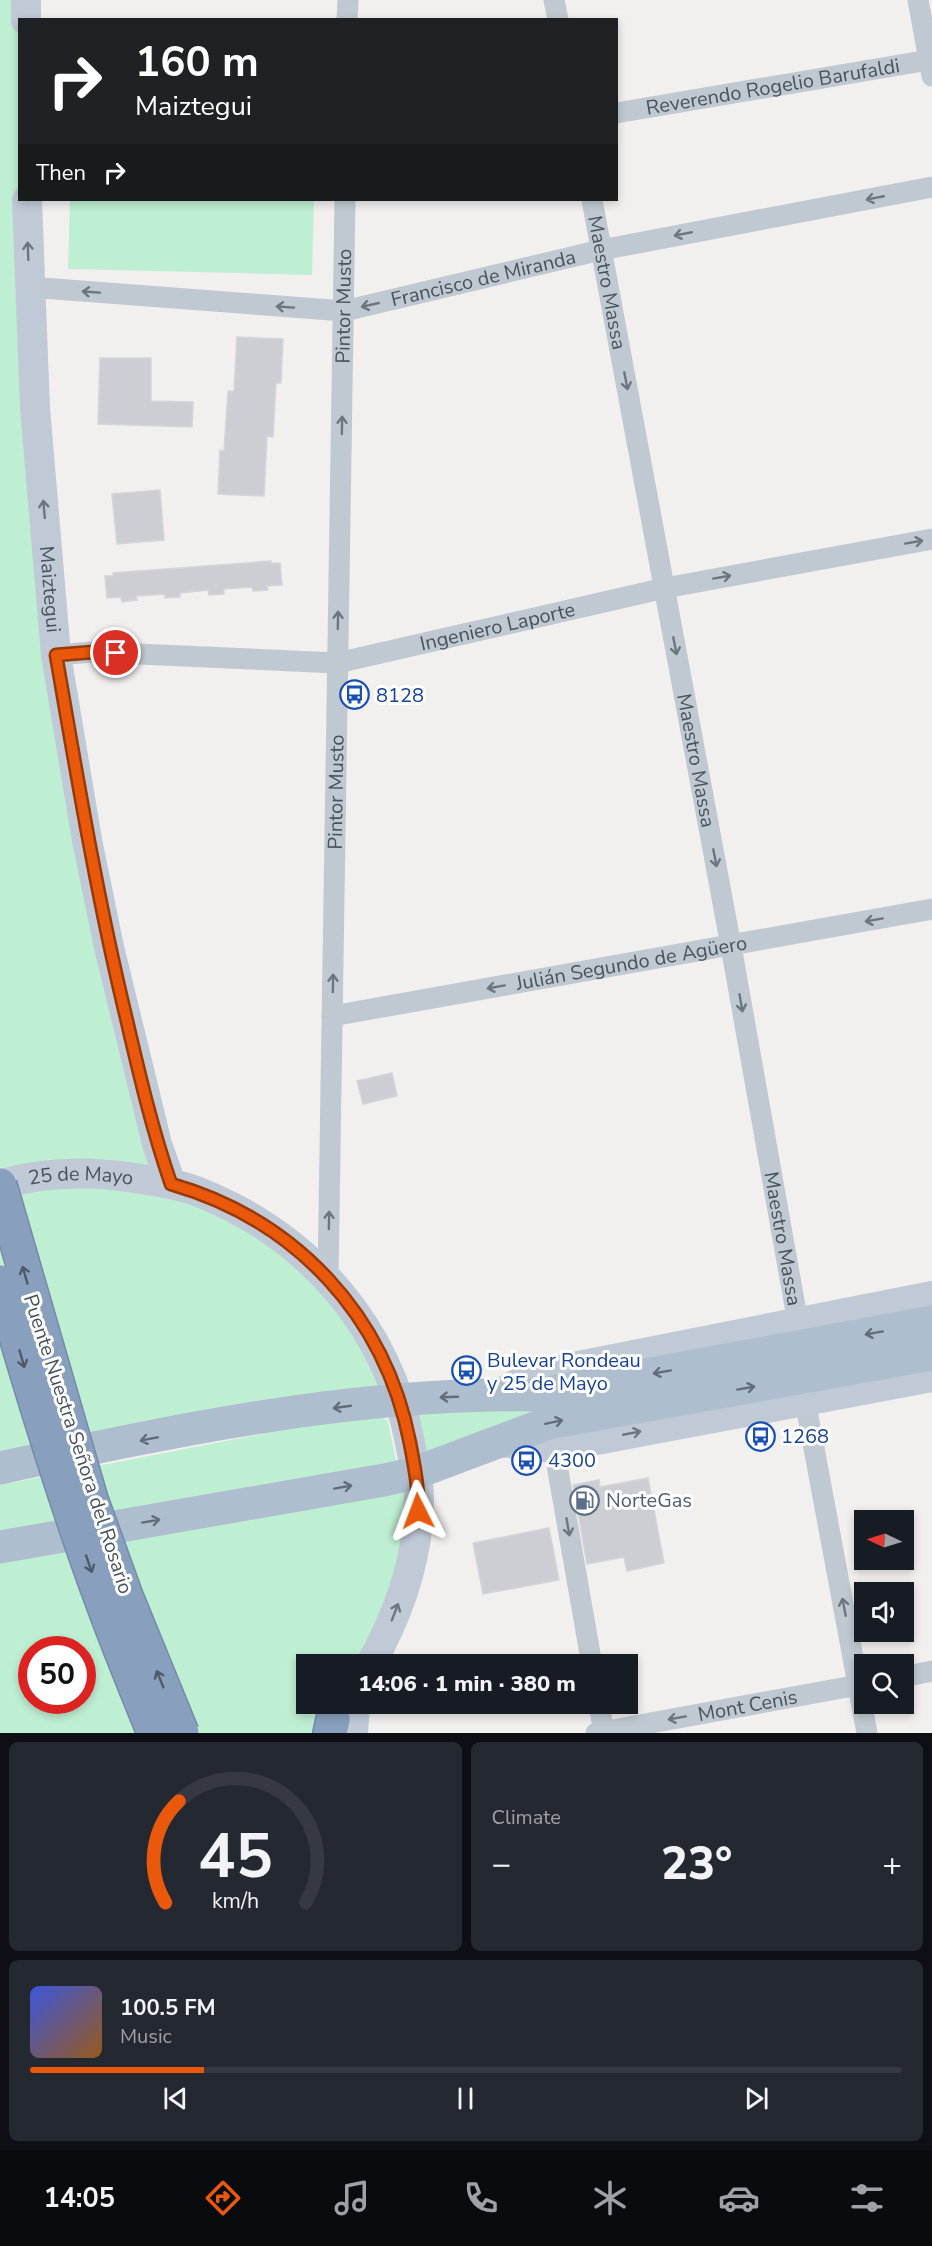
<!DOCTYPE html>
<meta charset="utf-8">
<style>
:root{--surface:#171b24;--page:#242831;--text:#f1f3f6;--muted:#9ea1a6;--line:#363941;--accent:#ea580c}
body{margin:0;font-family:"Nunito Sans",sans-serif;background:var(--page);color:var(--text);height:100vh;display:flex;flex-direction:column;font-size:22px;white-space:nowrap}
*{box-sizing:border-box;margin:0}
p{font-size:20px;color:var(--muted)}
.icon{flex:none;width:33px;height:33px;fill:none;stroke:currentColor;stroke-width:2;stroke-linecap:round;stroke-linejoin:round}
.map{position:relative;height:1733px;overflow:hidden}
.sheet{display:flex;flex-direction:column;gap:9px;padding:9px;background:#0d0f14;flex:1}
.sheet>*{flex:none}
.top-card{position:absolute;left:18px;top:18px;width:600px;height:183px;border-radius:0px;box-shadow:0 3px 9px #0003;background:#202124;color:#fff;overflow:hidden}
.needle{width:39px;rotate:274deg}
.buttons{position:absolute;left:854px;top:1510px;display:grid;gap:12px}
.buttons a{display:grid;place-items:center;width:60px;height:60px;border-radius:0px;background:var(--surface);box-shadow:0 3px 9px #0003;font-size:30px}
.speed{position:absolute;left:18px;top:1636px;display:flex;gap:12px;font-size:30px;font-weight:700;text-align:center}
.speed>*{display:grid;place-content:center;width:78px;height:78px;border-radius:50%;background:var(--surface);box-shadow:0 3px 9px #0003;line-height:1}
.speed .limit{border:9px solid #d22;background:#fff;color:#111}
.pin{position:absolute;display:grid;place-items:center;width:51px;height:51px;color:#fff;margin:-26px;border:3px solid #fff;border-radius:50%;box-shadow:0 2px 6px #0007}
.me{position:absolute;width:66px;margin:-33px;rotate:357deg;stroke-linejoin:round;filter:drop-shadow(0 0 4px #0008)}
.turn{display:flex;align-items:center;gap:21px;height:126px;padding:0 18px;font-size:27px}
.turn .icon{width:78px;height:78px;stroke-width:2.5}
.turn b{display:block;font-size:42px;line-height:51px}
.then{display:flex;align-items:center;height:57px;padding:0 18px;background:#0003;gap:12px;font-size:22px}
.big{font-size:45px;font-weight:800;line-height:1.1}
.sheet .widget{flex:1;display:flex;flex-direction:column;justify-content:center;gap:9px;min-width:0;padding:0 21px;border-radius:9px;background:var(--page)}
.sheet .dial{align-items:center;gap:0}
.dial svg{height:156px;overflow:visible;fill:none;stroke:var(--line);stroke-width:7;stroke-linecap:round;text-anchor:middle}
.dial text{fill:var(--text);stroke:none}
.song{display:flex;align-items:center;gap:18px}
.cover{width:72px;height:72px;border-radius:9px;background:linear-gradient(135deg,hsl(230 70% 55%),hsl(30 70% 35%))}
.played{height:6px;border-radius:3px;background:linear-gradient(90deg,var(--accent) 20%,var(--line) 20%)}
.keys{display:flex;justify-content:space-around;direction:ltr}
.heat{display:flex;justify-content:space-between;align-items:center;font-size:33px;direction:ltr}
.sheet .tiles{flex:1;display:grid;gap:9px;grid-template-columns:1fr 1fr}
.widget:last-child{grid-column:span 2}
.trip{position:absolute;left:296px;top:1654px;width:342px;height:60px;border-radius:0px;background:var(--surface);box-shadow:0 3px 9px #0003;font-weight:800;line-height:60px;text-align:center}
.menu{display:flex;height:96px;justify-content:space-around;align-items:center;background:#090b0e;color:var(--muted)}
.menu .icon{width:42px;height:42px}
.menu .on{color:var(--accent)}
.menu b{font-size:27px;color:var(--text)}
.map>svg:first-child{display:block}
</style>
<div class="map">
<svg width="932" height="1733" viewBox="0 0 932 1733">
<rect width="100%" height="100%" fill="#f2efef"/>
<g fill="#bfefd3" fill-rule="evenodd">
<path d="M0,0H26L20,20V200L56,655L171,1184L294,1246L400,1399L932,1296L415,1473L419,1494L370,1665H306V1704H355L353,1733H0V1547L415,1473L400,1399L0,1468ZM32,1650H82V1701H32Z"/>
<path d="M70,200H314L312,275L68,269Z"/>
<path d="M364,1414L378,1415L388,1421L396,1461L0,1537V1485Z"/>
</g>
<g fill="#ccced4" stroke="#d4d5db" stroke-width="1.5">
<path d="M237,337L283,339L281,383H276L273,437L267,436L264,496L218,494L220,450L224,451L228,391H234Z"/>
<path d="M100,358H151V401L193,402L192,427L98,424Z"/>
<path d="M160,490L164,540L117,544L112,494Z"/>
<path d="M271,561V563H280L282,585L267,586L268,590L253,591L252,587L224,589V594L209,595L208,590L180,593V597L165,598V594L136,596L137,600L122,602L121,597L107,598L105,576H113V573Z"/>
<path d="M392,1073L397,1096L363,1104L357,1081Z"/>
<path d="M648,1478L664,1563L627,1571L624,1557L587,1564L573,1485L599,1480L600,1487Z"/>
<path d="M549,1528L559,1580L483,1594L473,1543Z"/>
</g>
<g fill="none" stroke-linecap="round" stroke-linejoin="round">
<defs>
<path id="highway" d="M330,1733L333,1719"/>
</defs>
<use href="#highway" stroke="#738ba9" stroke-width="36"/>
<g stroke="#c0c9d1" stroke-width="21">
<path d="M554,0L558,20"/>
<path d="M918,0L932,76"/>
<path d="M347,20L348,0"/>
<path id="s1" d="M616,113L929,60"/>
<path id="s2" d="M592,200L731,946L798,1323"/>
<path id="s3" d="M29,287L344,311L601,250L932,187"/>
<path id="s4" d="M56,655L93,652L337,663L665,588L932,539"/>
<path id="s5" d="M332,1016L932,909"/>
<path id="s6" d="M328,1278L345,200"/>
<path d="M805,1400L867,1733"/>
<path d="M554,1448L592,1665"/>
<path d="M903,1677L932,1671"/>
<path d="M599,1704L604,1733"/>
<path id="s7" d="M596,1733L864,1684"/>
</g>
<g stroke="#c0cad6" stroke-width="30">
<path d="M26,20V0"/>
<path id="s8" d="M27,200L35,408L56,655L87,840L109,947L157,1144L171,1184"/>
<path id="s9" d="M0,1185C44,1171 89,1171 135,1178C157,1182 180,1184 201,1193C310,1237 388,1327 410,1443C413,1461 419,1479 419,1497C419,1556 399,1614 370,1665"/>
<path d="M497,1395L533,1375L932,1296"/>
<path d="M499,1442L554,1448L932,1377"/>
<path d="M353,1733L355,1704"/>
</g>
<g stroke="#afbece" stroke-width="33">
<path d="M0,1468C176,1430 356,1392 537,1395L932,1322"/>
<path d="M0,1547L384,1480L415,1473L548,1423L932,1354"/>
</g>
<use href="#highway" stroke="#88a0be" stroke-width="33"/>
<defs>
<g id="highway-bridge">
<path d="M0,1185L91,1499L126,1596L182,1733"/>
<path d="M0,1282C31,1390 63,1496 102,1601C118,1645 136,1689 154,1733"/>
</g>
</defs>
<use href="#highway-bridge" stroke="#738ba9" stroke-width="36" stroke-linecap="butt"/>
<use href="#highway-bridge" stroke="#88a0be" stroke-width="33"/>
</g>
<defs><path id="oneway-shaft" d="M-6 0H5M1.5-3L5.5 0L1.5 3" fill="none" stroke-width="1.6" stroke-linecap="round" stroke-linejoin="round" transform="scale(1.5)"/></defs>
<g stroke="#6c7680">
<use href="#oneway-shaft" transform="translate(875 198) rotate(169)"/>
<use href="#oneway-shaft" transform="translate(683 234) rotate(169)"/>
<use href="#oneway-shaft" transform="translate(91 292) rotate(-176)"/>
<use href="#oneway-shaft" transform="translate(370 305) rotate(167)"/>
<use href="#oneway-shaft" transform="translate(285 307) rotate(-176)"/>
<use href="#oneway-shaft" transform="translate(626 381) rotate(79)"/>
<use href="#oneway-shaft" transform="translate(342 425) rotate(-89)"/>
<use href="#oneway-shaft" transform="translate(914 542) rotate(-10)"/>
<use href="#oneway-shaft" transform="translate(722 577) rotate(-10)"/>
<use href="#oneway-shaft" transform="translate(338 620) rotate(-89)"/>
<use href="#oneway-shaft" transform="translate(675 646) rotate(79)"/>
<use href="#oneway-shaft" transform="translate(715 858) rotate(79)"/>
<use href="#oneway-shaft" transform="translate(874 920) rotate(170)"/>
<use href="#oneway-shaft" transform="translate(333 983) rotate(-89)"/>
<use href="#oneway-shaft" transform="translate(496 987) rotate(170)"/>
<use href="#oneway-shaft" transform="translate(741 1003) rotate(80)"/>
<use href="#oneway-shaft" transform="translate(329 1220) rotate(-89)"/>
<use href="#oneway-shaft" transform="translate(568 1527) rotate(80)"/>
<use href="#oneway-shaft" transform="translate(844 1607) rotate(-101)"/>
<use href="#oneway-shaft" transform="translate(677 1718) rotate(170)"/>
</g>
<g stroke="#6c7681">
<use href="#oneway-shaft" transform="translate(28 251) rotate(-92)"/>
<use href="#oneway-shaft" transform="translate(44 509) rotate(-95)"/>
<use href="#oneway-shaft" transform="translate(632 1433) rotate(-11)"/>
<use href="#oneway-shaft" transform="translate(395 1612) rotate(-69)"/>
</g>
<g stroke="#4e5a67">
<use href="#oneway-shaft" transform="translate(25 1275) rotate(-106)"/>
<use href="#oneway-shaft" transform="translate(22 1359) rotate(74)"/>
<use href="#oneway-shaft" transform="translate(89 1564) rotate(71)"/>
<use href="#oneway-shaft" transform="translate(160 1679) rotate(-112)"/>
</g>
<g stroke="#626d79">
<use href="#oneway-shaft" transform="translate(874 1333) rotate(170)"/>
<use href="#oneway-shaft" transform="translate(662 1372) rotate(170)"/>
<use href="#oneway-shaft" transform="translate(746 1388) rotate(-10)"/>
<use href="#oneway-shaft" transform="translate(449 1397) rotate(178)"/>
<use href="#oneway-shaft" transform="translate(342 1407) rotate(172)"/>
<use href="#oneway-shaft" transform="translate(554 1422) rotate(-12)"/>
<use href="#oneway-shaft" transform="translate(149 1439) rotate(169)"/>
<use href="#oneway-shaft" transform="translate(343 1487) rotate(-10)"/>
<use href="#oneway-shaft" transform="translate(151 1521) rotate(-10)"/>
</g>
<g fill="none" stroke-linecap="round" stroke-linejoin="round">
<defs>
<path id="route" d="M116,653L93,652L56,655C77,776 97,897 126,1017C139,1073 152,1129 171,1184C296,1220 385,1315 410,1443C414,1465 419,1488 418,1511"/>
</defs>
<use href="#route" stroke="#983908" stroke-width="15"/>
<use href="#route" stroke="#ea580c" stroke-width="10"/>
</g>
<defs>
<symbol id="bus-ring" viewBox="-11 -11 22 22"><circle r="9.5" fill="#fff" stroke="#1a4fb4" stroke-width="1.5"/><path d="M-5-6H5V4H4V6H2V4H-2V6H-4V4H-5ZM-3.5-4V0h7V-4ZM-3.5 1.2v1.5H-2V1.2ZM2 1.2v1.5H3.5V1.2Z" fill="#1a4fb4"/></symbol>
<symbol id="fuel-ring" viewBox="-11 -11 22 22"><circle r="9.5" fill="#fff" stroke="#5c6f8a" stroke-width="1.5"/><path d="M-5.5-6h7V0h2V4h1.3V-2.5L3-4.5l.8-.8L6-3V5H2.5V1h-1V6h-7ZM-4.2-4.7v3.2H.2V-4.7Z" fill="#5c6f8a"/></symbol>
</defs>
<g fill-rule="evenodd">
<use href="#bus-ring" x="338" y="678" width="33" height="33"/>
<use href="#bus-ring" x="450" y="1354" width="33" height="33"/>
<use href="#bus-ring" x="744" y="1420" width="33" height="33"/>
<use href="#bus-ring" x="510" y="1444" width="33" height="33"/>
<use href="#fuel-ring" x="568" y="1484" width="33" height="33"/>
</g>
<g text-anchor="middle" dominant-baseline="central" stroke-width="6" stroke-linejoin="round" paint-order="stroke">
<g font-size="20" fill="#48525d" stroke="#fff">
<text stroke="none"><textPath href="#s1" startOffset="159">Reverendo Rogelio Barufaldi</textPath></text>
<text stroke="none"><textPath href="#s3" startOffset="459">Francisco de Miranda</textPath></text>
<text stroke="none"><textPath href="#s2" startOffset="84">Maestro Massa</textPath></text>
<text stroke="none"><textPath href="#s6" startOffset="972">Pintor Musto</textPath></text>
<text stroke="none"><textPath href="#s8" startOffset="390">Maiztegui</textPath></text>
<text stroke="none"><textPath href="#s4" startOffset="446">Ingeniero Laporte</textPath></text>
<text stroke="none"><textPath href="#s2" startOffset="570">Maestro Massa</textPath></text>
<text stroke="none"><textPath href="#s6" startOffset="486">Pintor Musto</textPath></text>
<text stroke="none"><textPath href="#s5" startOffset="304">Julián Segundo de Agüero</textPath></text>
<text stroke="none"><textPath href="#s9" startOffset="82">25 de Mayo</textPath></text>
<text stroke="none"><textPath href="#s2" startOffset="1056">Maestro Massa</textPath></text>
<text transform="translate(78 1444) rotate(72)">Puente Nuestra Señora del Rosario</text>
<text stroke="none"><textPath href="#s7" startOffset="154">Mont Cenis</textPath></text>
</g>
<g font-size="20" fill="#164399" stroke="#fff" text-anchor="start">
<text x="376" y="695">8128</text>
<text x="487" y="1360">Bulevar Rondeau<tspan x="487" dy="23">y 25 de Mayo</tspan></text>
<text x="781" y="1436">1268</text>
<text x="548" y="1460">4300</text>
</g>
<g font-size="20" fill="#4e5e75" stroke="#fff" text-anchor="start">
<text x="606" y="1500">NorteGas</text>
</g>
</g>
</svg>
<div class="buttons">
<a><svg class="needle" viewBox="-14 -14 28 28"><path d="M0-13l5 13h-10z" fill="#e53935"/><path d="M0 13l5-13h-10z" fill="#9ea1a6"/></svg></a>
<a><svg class="icon" aria-label="sound" viewBox="0 0 24 24"><path d="M4 9h4l5-4v14l-5-4H4zM17 9q2 3 0 6"/></svg></a>
<a><svg class="icon" aria-label="search" viewBox="0 0 24 24"><circle cx="10" cy="10" r="6"/><path d="M15 15l6 6"/></svg></a>
</div>
<div class="speed"><div class="limit">50</div></div>
<div class="pin" style="left:116px;top:653px;background:#d93025"><svg class="icon" aria-label="arrive" viewBox="0 0 24 24"><path d="M6 21V4h12l-3 4 3 4H6"/></svg></div>
<svg class="me" style="left:418px;top:1511px" viewBox="-20 -20 40 40"><path d="M0-17L14 15 0 8-14 15z" fill="#ea580c" stroke="#fff" stroke-width="4"/></svg>
<div class="trip">14:06 · 1 min · 380 m</div>
<div class="top-card">
<div class="turn"><svg class="icon" aria-label="right" viewBox="0 0 24 24"><path d="M7 20v-9h11M14 6l5 5-5 5"/></svg><div><b>160 m</b>Maiztegui</div></div>
<div class="then">Then<svg class="icon" aria-label="right" viewBox="0 0 24 24"><path d="M7 20v-9h11M14 6l5 5-5 5"/></svg></div>
</div>
</div>
<section class="sheet">
<div class="tiles">
<div class="widget dial"><svg viewBox="0 0 100 80">
<path d="M14 69A42 42 0 1 1 86 69"/>
<path d="M14 69A42 42 0 0 1 21 17" stroke="#ea580c"/>
<text x="50" y="56" font-size="32" font-weight="700">45</text>
<text x="50" y="72" font-size="11">km/h</text>
</svg></div>
<div class="widget"><p>Climate</p>
<div class="heat"><a>−</a><b class="big">23°</b><a>+</a></div>
</div>
<div class="widget">
<div class="song"><i class="cover"></i><div><b>100.5 FM</b><p>Music</p></div></div>
<div class="played"></div>
<div class="keys"><svg class="icon" aria-label="previous" viewBox="0 0 24 24"><path d="M18 5L8 12l10 7zM5 5v14"/></svg><svg class="icon" aria-label="pause" viewBox="0 0 24 24"><path d="M8 5v14M16 5v14"/></svg><svg class="icon" aria-label="next" viewBox="0 0 24 24"><path d="M6 5l10 7-10 7zM19 5v14"/></svg></div>
</div>
</div>
</section>
<nav class="menu">
<b>14:05</b>
<svg class="icon on" aria-label="directions" viewBox="0 0 24 24"><path d="M12 3l9 9-9 9-9-9zM9 14v-3h6M13 9l2 2-2 2"/></svg>
<svg class="icon" aria-label="music" viewBox="0 0 24 24"><path d="M9 18V5l10-2v13"/><circle cx="6" cy="18" r="3"/><circle cx="16" cy="16" r="3"/></svg>
<svg class="icon" aria-label="phone" viewBox="0 0 24 24"><path d="M5 4h4l2 5-3 2q2 4 5 5l2-3 5 2v4C11 20 4 13 5 4z"/></svg>
<svg class="icon" aria-label="climate" viewBox="0 0 24 24"><path d="M12 3v18M4 7l16 10M4 17L20 7"/></svg>
<svg class="icon" aria-label="car" viewBox="0 0 24 24"><path d="M5 17H2v-5l4-1 3-4h7l3 4 3 1v5h-3M9 17h6M6 11h13"/><circle cx="7" cy="17" r="2"/><circle cx="17" cy="17" r="2"/></svg>
<svg class="icon" aria-label="filters" viewBox="0 0 24 24"><path d="M4 7h16M4 17h16"/><circle cx="9" cy="7" r="2"/><circle cx="15" cy="17" r="2"/></svg>
</nav>
